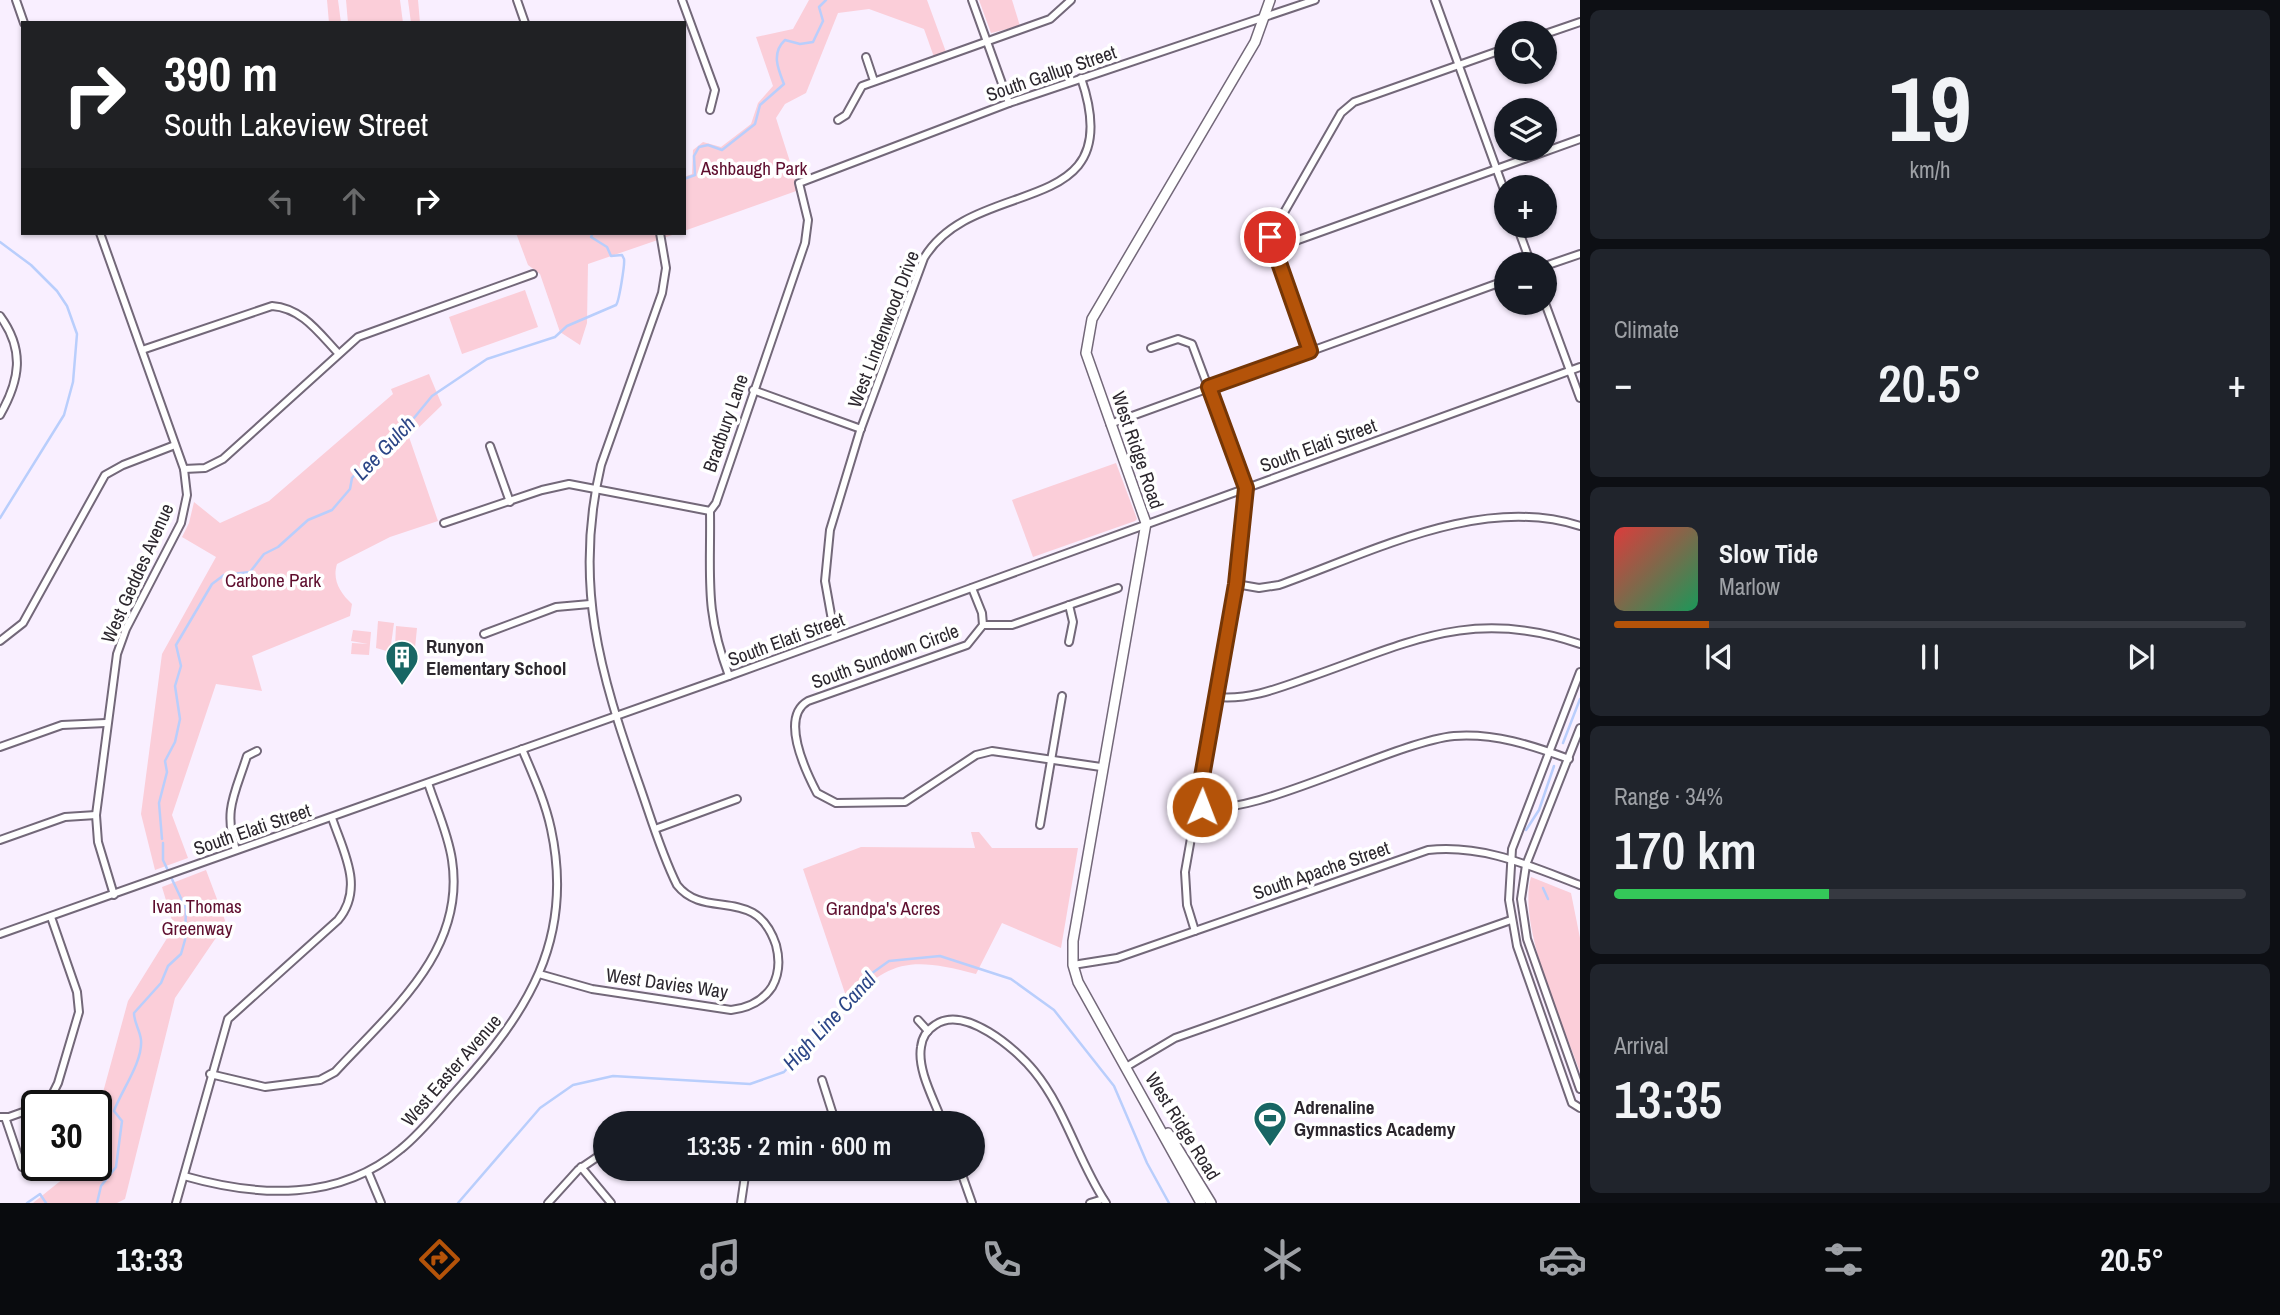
<!DOCTYPE html>
<meta charset="utf-8">
<style>
:root{--surface:#171b24;--page:#20242c;--text:#f1f3f6;--muted:#9ea1a6;--line:#363941;--accent:#b45309}
body{margin:0;font-family:"Archivo Narrow",sans-serif;background:var(--page);color:var(--text);height:100vh;display:flex;flex-direction:column;font-size:26px;white-space:nowrap}
*{box-sizing:border-box;margin:0}
p{font-size:23px;color:var(--muted)}
.icon{flex:none;width:38px;height:38px;fill:none;stroke:currentColor;stroke-width:2;stroke-linecap:round;stroke-linejoin:round}
.map{position:relative;flex:1;overflow:hidden}
.panel{display:flex;flex-direction:column;gap:10px;padding:10px;background:#0d0f14;width:700px}
.panel>*{flex:none}
.guide{position:absolute;left:21px;top:21px;width:665px;height:214px;border-radius:0px;box-shadow:0 2px 5px #0004;background:#202124;color:#fff;overflow:hidden}
.buttons{position:absolute;left:1494px;top:21px;display:grid;gap:14px}
.buttons a{display:grid;place-items:center;width:63px;height:63px;border-radius:50%;background:var(--surface);box-shadow:0 2px 5px #0004;font-size:35px}
.speed{position:absolute;left:21px;top:1090px;display:flex;gap:14px;font-size:35px;font-weight:700;text-align:center}
.speed>*{display:grid;place-content:center;width:91px;height:91px;border-radius:50%;background:var(--surface);box-shadow:0 2px 5px #0004;line-height:1}
.speed .limit{border:4px solid #111;border-radius:10px;background:#fff;color:#111}
.pin{position:absolute;display:grid;place-items:center;width:60px;height:60px;color:#fff;margin:-30px;border:4px solid #fff;border-radius:50%;box-shadow:0 2px 7px #0007}
.me{position:absolute;width:77px;margin:-38px;rotate:1deg;stroke-linejoin:round;filter:drop-shadow(0 0 5px #0008)}
.turn{display:flex;align-items:center;gap:24px;height:147px;padding:0 28px;font-size:32px}
.turn .icon{width:91px;height:91px;stroke-width:2.5}
.turn b{display:block;font-size:49px;line-height:60px}
.lanes{display:flex;align-items:center;height:66px;padding:0 28px;background:#0003;justify-content:center;gap:35px;direction:ltr}
.lanes .off{opacity:.35}
.big{font-size:52px;font-weight:600;line-height:1.1}
.panel .card{flex:1;display:flex;flex-direction:column;justify-content:center;gap:10px;min-width:0;padding:0 24px;border-radius:10px;background:var(--page)}
.panel .dial{align-items:center;gap:0}
.dial b{font-size:91px;line-height:1}
.song{display:flex;align-items:center;gap:21px}
.cover{width:84px;height:84px;border-radius:10px;background:linear-gradient(135deg,hsl(0 70% 55%),hsl(150 70% 35%))}
.played{height:7px;border-radius:4px;background:linear-gradient(90deg,var(--accent) 15%,var(--line) 15%)}
.keys{display:flex;justify-content:space-around;direction:ltr}
.heat{display:flex;justify-content:space-between;align-items:center;font-size:38px;direction:ltr}
.charge{height:10px;border-radius:5px;background:linear-gradient(90deg,#34c759 34%,var(--line) 0)}
.trip{position:absolute;left:593px;top:1111px;width:392px;height:70px;border-radius:35px;background:var(--surface);box-shadow:0 2px 5px #0004;font-weight:600;line-height:70px;text-align:center}
.tabs{display:flex;height:112px;justify-content:space-around;align-items:center;background:#090b0e;color:var(--muted)}
.tabs .icon{width:49px;height:49px}
.tabs .current{color:var(--accent)}
.tabs b{font-size:32px;color:var(--text)}
main{display:flex;flex:1;min-height:0}
.map>svg:first-child{display:block}
</style>
<main>
<div class="map">
<svg width="1580" height="1203" viewBox="0 0 1580 1203">
<rect width="100%" height="100%" fill="#f9efff"/>
<g fill="#fbced9">
<path d="M327,0H338L341,23H329Z"/>
<path d="M346,0H400L403,23H348Z"/>
<path d="M408,0H418L420,23H411Z"/>
<path d="M809,0H927L946,52L934,57L924,29L869,9L838,13L806,93L785,104L776,118L799,190L684,231V177L692,174L693,150L703,142L721,147L751,124L758,103L773,86L756,37L793,29Z"/>
<path d="M979,0H1012L1020,26L991,33Z"/>
<path d="M516,233H678L588,264L587,323L580,345L560,332L540,274L528,265Z"/>
<path d="M525,290L538,327L462,354L449,317Z"/>
<path d="M429,374L442,405L409,437L438,521L390,537L337,564C332,580 340,593 352,604L350,616L252,656L262,691L216,684L172,815L188,858L155,870L141,814L162,654L216,557L182,537L189,523L194,502L220,523L269,501L393,394L391,389Z"/>
<path d="M1116,463L1137,519L1135,521L1033,557L1012,500Z"/>
<path d="M378,621L394,623L390,652L376,648Z"/>
<path d="M396,626L417,628L415,648L395,646Z"/>
<path d="M353,630L371,632L369,655L351,654L352,643L368,644L351,641Z"/>
<path d="M971,832H979L992,848H1078L1061,948L1002,923L976,974C918,959 889,956 849,1005L803,869L861,847L975,848Z"/>
<path d="M206,870L226,923L175,998L125,1199L117,1203H33L79,1166H96V1118L128,1001L174,927L162,887Z"/>
<path d="M1531,877L1571,893L1580,938V1072C1563,1024 1517,926 1531,877Z"/>
</g>
<g fill="none" stroke-linecap="round" stroke-linejoin="round">
<g stroke="#b9cefc" stroke-width="2.5">
<path d="M684,179L695,175L694,156L699,147L708,145L722,150L755,124L760,105L784,84C778,69 771,53 785,40L800,44L813,42L823,21L819,7L826,0"/>
<path d="M0,242L31,265L57,291L67,306L77,334L73,382L64,415L0,518"/>
<path d="M1563,743L1580,699"/>
<path d="M1526,830L1539,810L1554,766"/>
<path d="M162,839L159,803L167,772L165,761L175,742L180,719L175,686L181,666L176,645L212,584L224,575L250,572L264,554L278,547L308,520L332,510L350,489L352,478L357,472L365,469L381,450L391,446L432,396L487,359L555,337L567,326L616,305C619,302 625,264 624,259L622,255L611,256L607,247L591,237L593,233"/>
<path d="M1543,888L1548,899"/>
<path d="M27,1203L40,1194L46,1203"/>
<path d="M97,1203L101,1186L116,1167L122,1121L114,1111C121,1091 143,1062 141,1040C140,1030 134,1023 134,1013L161,983L168,966L181,954L185,940L186,909L163,860V843"/>
<path d="M458,1203L540,1108L573,1085L613,1076L750,1084L784,1072L868,976L889,961L940,956L1011,979L1054,1010L1114,1086L1147,1163L1169,1203"/>
</g>
<defs>
<g id="street">
<path d="M16,0L24,23"/>
<path d="M517,0L525,23"/>
<path d="M682,0L715,90L710,110"/>
<path d="M972,0L1009,103"/>
<path d="M1435,0L1507,198"/>
<path d="M1545,34L1580,22"/>
<path d="M866,57L874,81"/>
<path d="M838,120L846,115L862,86L1050,19L1071,0"/>
<path d="M1517,226L1531,264"/>
<path d="M100,233L184,469L187,495L181,523L126,629L117,654L96,815L98,842L114,895"/>
<path d="M1273,249L1580,139"/>
<path d="M1545,266L1580,254"/>
<path d="M1545,303L1580,398"/>
<path d="M0,316C25,350 20,380 0,415"/>
<path d="M1151,348L1178,339L1192,344L1246,488L1236,584L1185,872L1187,905L1195,931"/>
<path d="M142,350L272,306C302,308 319,333 338,353"/>
<path d="M1310,351L1270,237L1341,113L1354,102L1507,48"/>
<path d="M753,390L861,429"/>
<path d="M1110,424L1507,280"/>
<path d="M490,446L510,502"/>
<path d="M184,469L205,468L223,459L358,337L533,274"/>
<path d="M444,523L542,490L569,484L710,511"/>
<path d="M1236,584L1259,588L1279,585C1372,552 1482,494 1580,526"/>
<path d="M972,588L982,613L983,625L967,645L808,701C780,717 805,770 817,793L836,803L905,802L976,755L992,751L1101,767"/>
<path d="M983,625H1012L1118,588"/>
<path d="M484,634L556,607L590,604"/>
<path d="M835,637L825,581L830,530L860,431L924,258C975,173 1131,223 1081,78"/>
<path d="M0,641L23,623L105,475L123,465L175,445"/>
<path d="M1069,642L1073,622L1069,605"/>
<path d="M1580,672L1512,849L1509,900L1517,946L1572,1103L1580,1108"/>
<path d="M729,676C704,609 711,579 710,511L716,503L805,243L808,220L799,183L1009,103L1315,0"/>
<path d="M1217,697C1250,700 1279,688 1310,677C1410,642 1473,607 1580,644"/>
<path d="M1580,728L1526,865L1521,899L1527,939L1580,1089"/>
<path d="M0,747L62,725L106,723"/>
<path d="M1197,805C1242,824 1392,742 1454,736C1495,733 1531,745 1569,759"/>
<path d="M1040,825L1062,696"/>
<path d="M655,829L737,799"/>
<path d="M0,840L65,817L96,815"/>
<path d="M236,850C223,810 235,794 247,756L257,751"/>
<path d="M0,934L729,676L1580,367"/>
<path d="M1073,965L1117,958L1428,850C1483,844 1530,866 1580,885"/>
<path d="M539,974L592,989L731,1010C748,1008 762,1002 772,987C780,973 780,960 776,945C756,884 705,921 677,885C661,853 651,818 639,784C600,673 573,584 601,465L662,293L666,268L660,233"/>
<path d="M918,1020L928,1031"/>
<path d="M1126,1067L1175,1038L1511,920"/>
<path d="M210,1074L265,1087L320,1080L335,1072C391,1011 466,951 452,860C448,833 436,808 428,783"/>
<path d="M822,1080L836,1124"/>
<path d="M38,1106L52,1095L58,1083L79,1012L77,992L51,917"/>
<path d="M0,1117H9L37,1107"/>
<path d="M5,1117L22,1167"/>
<path d="M943,1124C935,1101 917,1071 921,1047C922,1038 927,1030 935,1025C964,1004 1016,1049 1034,1071C1066,1110 1078,1161 1106,1203"/>
<path d="M581,1167L611,1203"/>
<path d="M960,1169L972,1203"/>
<path d="M368,1172L381,1203"/>
<path d="M184,1176C258,1197 338,1202 401,1149C421,1133 438,1111 456,1091C527,1013 575,940 551,829C545,801 533,775 522,749"/>
<path d="M176,1203L228,1019L338,920C365,888 343,851 332,818"/>
<path d="M548,1203L578,1170L606,1151"/>
<path d="M741,1203L746,1169"/>
<path d="M1090,1203L1103,1199"/>
</g>
<g id="secondary">
<path d="M1168,1133L1211,1203"/>
<path d="M1201,1203L1078,982L1073,965V941L1146,523L1086,353L1092,319L1255,42L1270,0"/>
</g>
</defs>
<use href="#street" stroke="#736879" stroke-width="10"/>
<use href="#secondary" stroke="#736879" stroke-width="12"/>
<use href="#street" stroke="#fff" stroke-width="6"/>
<use href="#secondary" stroke="#fff" stroke-width="9"/>
</g>
<g fill="none" stroke-linecap="round" stroke-linejoin="round">
<defs>
<path id="route" d="M1202,807L1197,805L1236,584L1246,488L1209,387L1310,351L1270,237"/>
</defs>
<use href="#route" stroke="#753606" stroke-width="18"/>
<use href="#route" stroke="#b45309" stroke-width="12"/>
</g>
<defs>
<symbol id="building-pin" viewBox="-11 -11 22 30"><path d="M0 17L-7.5 6A9.5 9.5 0 1 1 7.5 6Z" fill="#186664" stroke="#fff"/><path d="M-4-6H4V6H1V3H-1V6H-4ZM-2.5-4.3h1.7v1.8h-1.7ZM.8-4.3h1.7v1.8H.8ZM-2.5-1h1.7V.8h-1.7ZM.8-1h1.7V.8H.8Z" fill="#fff"/></symbol>
<symbol id="stadium-pin" viewBox="-11 -11 22 30"><path d="M0 17L-7.5 6A9.5 9.5 0 1 1 7.5 6Z" fill="#186664" stroke="#fff"/><path d="M0-5a6.5 5 0 1 0 0 10a6.5 5 0 1 0 0-10ZM-3.5-1.8h7v3.6h-7Z" fill="#fff"/></symbol>
</defs>
<g fill-rule="evenodd">
<use href="#building-pin" x="383" y="638" width="38" height="52"/>
<use href="#stadium-pin" x="1251" y="1099" width="38" height="52"/>
</g>
<g text-anchor="middle" dominant-baseline="central" stroke-width="7" stroke-linejoin="round" paint-order="stroke">
<g font-size="19" fill="#2c272e" stroke="#fff">
<text transform="translate(1051 73) rotate(-19)">South Gallup Street</text>
<text transform="translate(883 329) rotate(-69)">West Lindenwood Drive</text>
<text transform="translate(725 423) rotate(-71)">Bradbury Lane</text>
<text transform="translate(1318 445) rotate(-20)">South Elati Street</text>
<text transform="translate(1138 450) rotate(71)">West Ridge Road</text>
<text transform="translate(137 573) rotate(-66)">West Geddes Avenue</text>
<text transform="translate(786 639) rotate(-20)">South Elati Street</text>
<text transform="translate(885 656) rotate(-20)">South Sundown Circle</text>
<text transform="translate(252 829) rotate(-19)">South Elati Street</text>
<text transform="translate(1321 870) rotate(-19)">South Apache Street</text>
<text transform="translate(667 983) rotate(8)">West Davies Way</text>
<text transform="translate(451 1070) rotate(-49)">West Easter Avenue</text>
<text transform="translate(1183 1126) rotate(58)">West Ridge Road</text>
</g>
<g font-size="19" fill="#5e0e2e" stroke="#fff">
<text x="754" y="168">Ashbaugh Park</text>
<text x="273" y="580">Carbone Park</text>
<text x="197" y="906">Ivan Thomas<tspan x="197" dy="22">Greenway</tspan></text>
<text x="883" y="908">Grandpa's Acres</text>
</g>
<g font-size="19" font-weight="bold" fill="#2c272e" stroke="#fff" text-anchor="start">
<text x="426" y="646">Runyon<tspan x="426" dy="22">Elementary School</tspan></text>
<text x="1294" y="1107">Adrenaline<tspan x="1294" dy="22">Gymnastics Academy</tspan></text>
</g>
<g font-size="21" font-style="italic" fill="#2b4586" stroke="#fff">
<text transform="translate(384 448) rotate(-46)">Lee Gulch</text>
<text transform="translate(829 1021) rotate(-47)">High Line Canal</text>
</g>
</g>
</svg>
<div class="buttons">
<a><svg class="icon" aria-label="search" viewBox="0 0 24 24"><circle cx="10" cy="10" r="6"/><path d="M15 15l6 6"/></svg></a>
<a><svg class="icon" aria-label="layers" viewBox="0 0 24 24"><path d="M12 4l9 5-9 5-9-5zM3 14l9 5 9-5"/></svg></a>
<a>+</a>
<a>−</a>
</div>
<div class="speed"><div class="limit">30</div></div>
<div class="pin" style="left:1270px;top:237px;background:#d93025"><svg class="icon" aria-label="arrive" viewBox="0 0 24 24"><path d="M6 21V4h12l-3 4 3 4H6"/></svg></div>
<svg class="me" style="left:1202px;top:807px" viewBox="-20 -20 40 40"><circle r="17" fill="#b45309" stroke="#fff" stroke-width="3"/><path d="M0-11L8 9 0 5-8 9z" fill="#fff"/></svg>
<div class="trip">13:35 · 2 min · 600 m</div>
<div class="guide">
<div class="turn"><svg class="icon" aria-label="right" viewBox="0 0 24 24"><path d="M7 20v-9h11M14 6l5 5-5 5"/></svg><div><b>390 m</b>South Lakeview Street</div></div>
<div class="lanes"><svg class="icon off" aria-label="left" viewBox="0 0 24 24"><path d="M17 20v-9H6M10 6l-5 5 5 5"/></svg><svg class="icon off" aria-label="ahead" viewBox="0 0 24 24"><path d="M12 20V5M6 11l6-6 6 6"/></svg><svg class="icon" aria-label="right" viewBox="0 0 24 24"><path d="M7 20v-9h11M14 6l5 5-5 5"/></svg></div>
</div>
</div>
<section class="panel">
<div class="card dial"><b>19</b><p>km/h</p></div>
<div class="card"><p>Climate</p>
<div class="heat"><a>−</a><b class="big">20.5°</b><a>+</a></div>
</div>
<div class="card">
<div class="song"><i class="cover"></i><div><b>Slow Tide</b><p>Marlow</p></div></div>
<div class="played"></div>
<div class="keys"><svg class="icon" aria-label="previous" viewBox="0 0 24 24"><path d="M18 5L8 12l10 7zM5 5v14"/></svg><svg class="icon" aria-label="pause" viewBox="0 0 24 24"><path d="M8 5v14M16 5v14"/></svg><svg class="icon" aria-label="next" viewBox="0 0 24 24"><path d="M6 5l10 7-10 7zM19 5v14"/></svg></div>
</div>
<div class="card"><p>Range · 34%</p><b class="big">170 km</b><div class="charge"></div></div>
<div class="card"><p>Arrival</p><b class="big">13:35</b></div>
</section>
</main>
<nav class="tabs">
<b>13:33</b>
<svg class="icon current" aria-label="directions" viewBox="0 0 24 24"><path d="M12 3l9 9-9 9-9-9zM9 14v-3h6M13 9l2 2-2 2"/></svg>
<svg class="icon" aria-label="music" viewBox="0 0 24 24"><path d="M9 18V5l10-2v13"/><circle cx="6" cy="18" r="3"/><circle cx="16" cy="16" r="3"/></svg>
<svg class="icon" aria-label="phone" viewBox="0 0 24 24"><path d="M5 4h4l2 5-3 2q2 4 5 5l2-3 5 2v4C11 20 4 13 5 4z"/></svg>
<svg class="icon" aria-label="climate" viewBox="0 0 24 24"><path d="M12 3v18M4 7l16 10M4 17L20 7"/></svg>
<svg class="icon" aria-label="car" viewBox="0 0 24 24"><path d="M5 17H2v-5l4-1 3-4h7l3 4 3 1v5h-3M9 17h6M6 11h13"/><circle cx="7" cy="17" r="2"/><circle cx="17" cy="17" r="2"/></svg>
<svg class="icon" aria-label="filters" viewBox="0 0 24 24"><path d="M4 7h16M4 17h16"/><circle cx="9" cy="7" r="2"/><circle cx="15" cy="17" r="2"/></svg>
<b>20.5°</b>
</nav>
